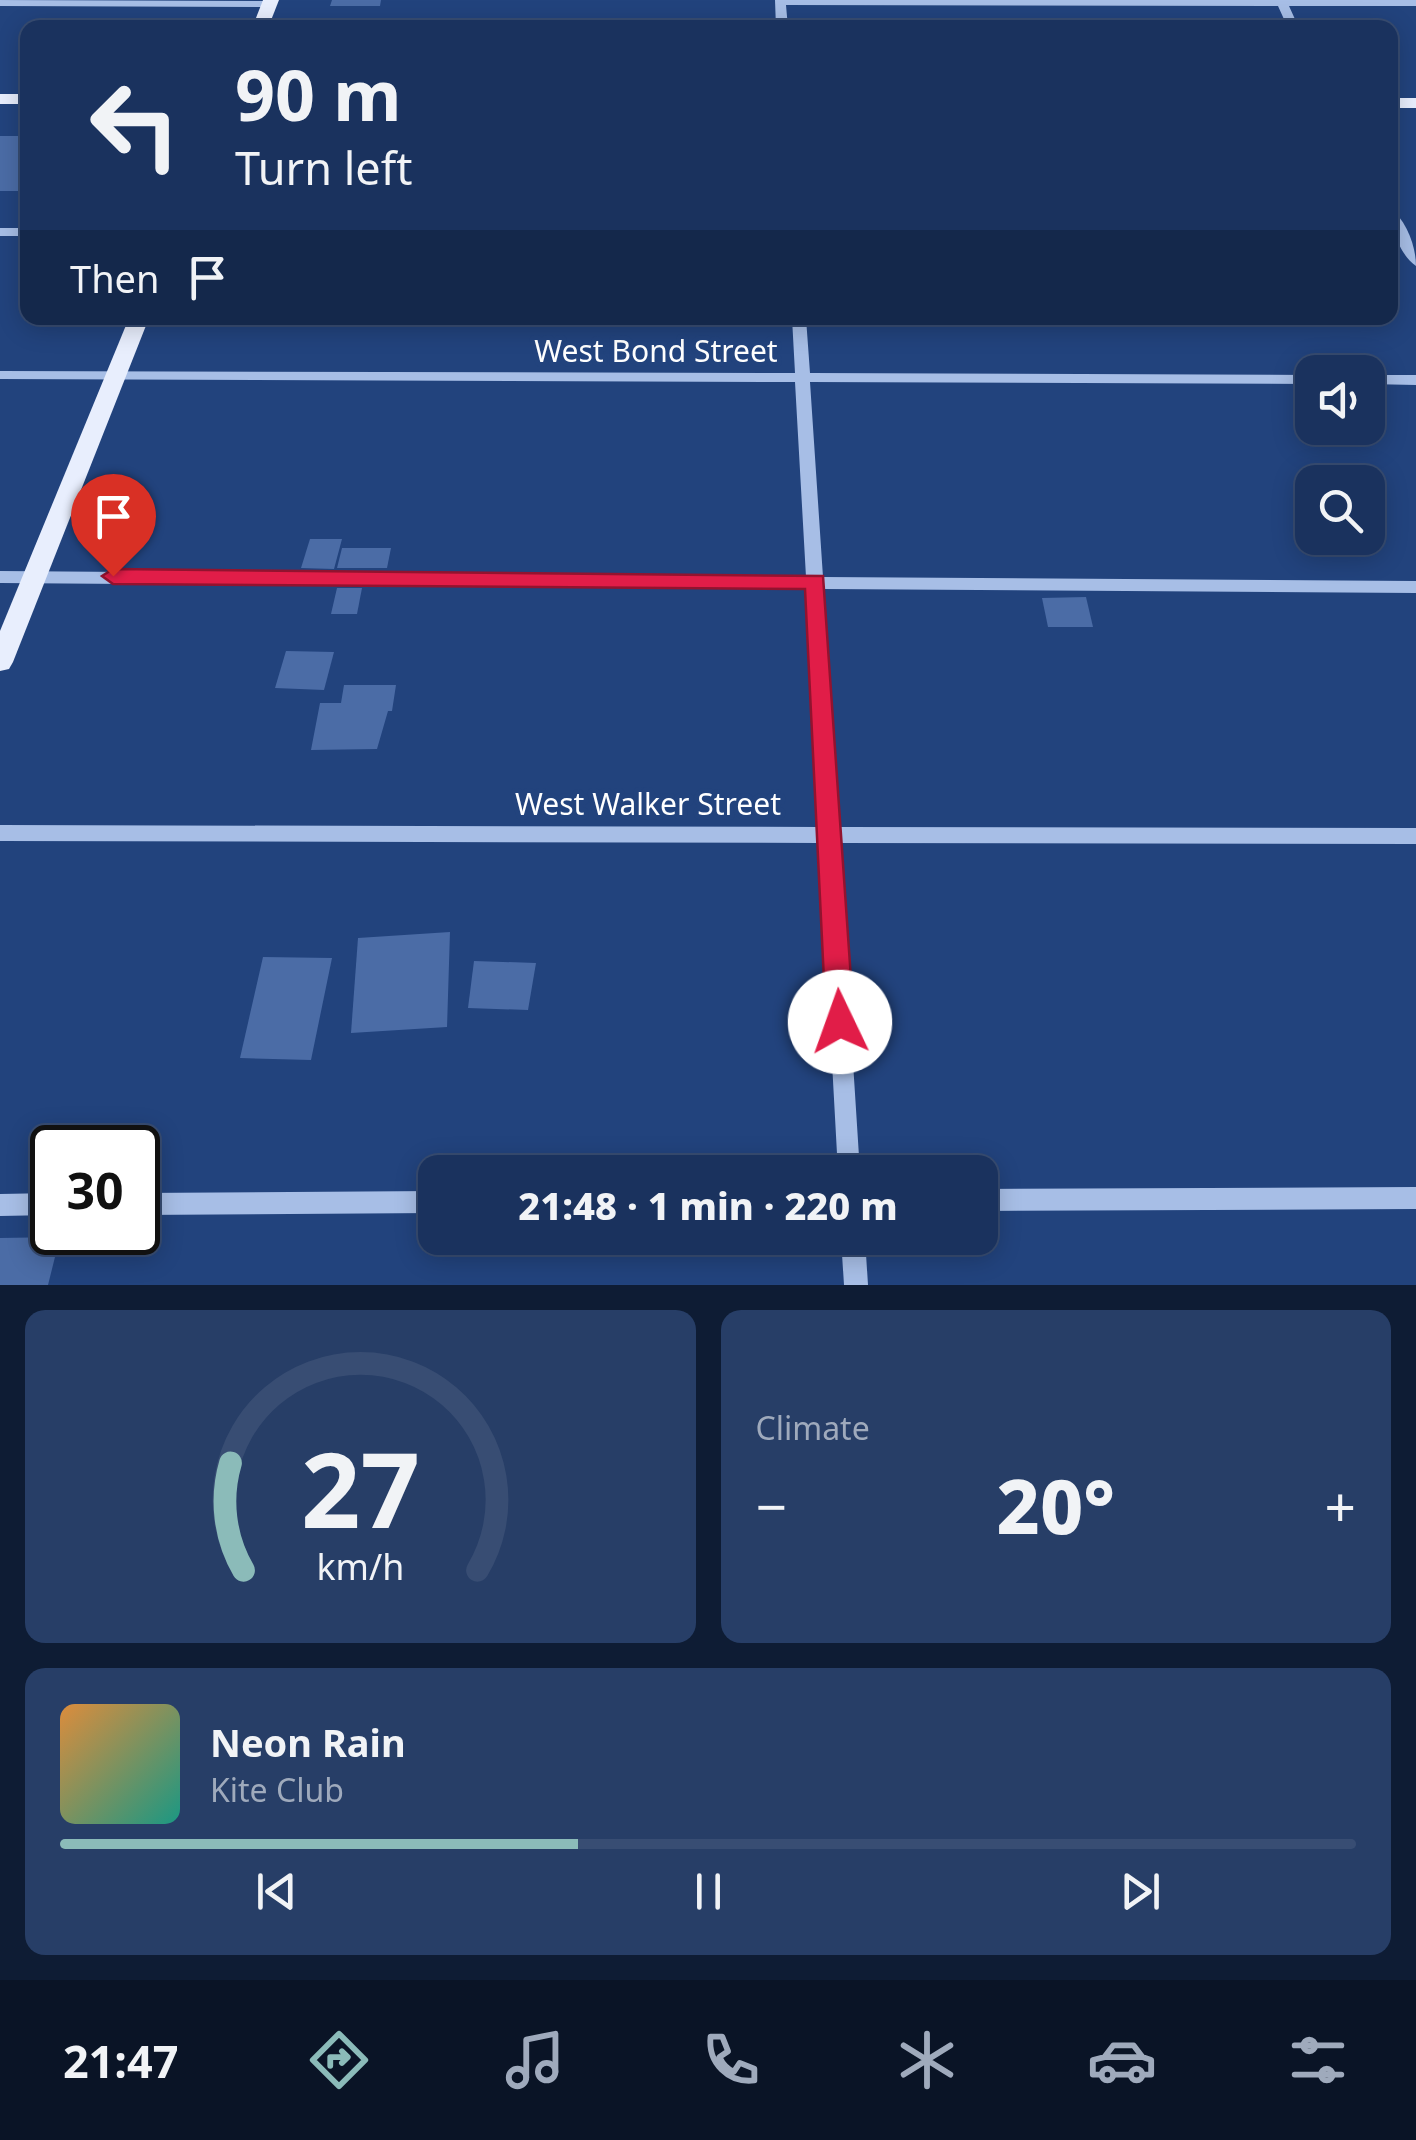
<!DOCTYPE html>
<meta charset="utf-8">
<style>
:root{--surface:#1a325e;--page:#273e67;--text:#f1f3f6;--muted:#9faabc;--line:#384d73;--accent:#8bbbb9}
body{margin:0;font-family:"Noto Sans",sans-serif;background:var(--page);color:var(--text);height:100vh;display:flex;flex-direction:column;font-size:38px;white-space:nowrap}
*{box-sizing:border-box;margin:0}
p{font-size:32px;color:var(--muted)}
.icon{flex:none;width:55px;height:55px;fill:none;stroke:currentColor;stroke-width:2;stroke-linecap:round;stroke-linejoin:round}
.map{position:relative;height:1285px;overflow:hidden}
.sheet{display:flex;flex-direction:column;gap:25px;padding:25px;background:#0e1c34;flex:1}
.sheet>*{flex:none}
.guide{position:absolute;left:20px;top:20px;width:1378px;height:305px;border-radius:20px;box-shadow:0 5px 25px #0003,0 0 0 2px var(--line);background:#1a325e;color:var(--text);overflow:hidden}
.fabs{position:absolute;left:1295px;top:355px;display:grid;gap:20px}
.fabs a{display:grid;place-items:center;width:90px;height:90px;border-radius:20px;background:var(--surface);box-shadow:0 5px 25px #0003,0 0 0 2px var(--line);font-size:50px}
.speed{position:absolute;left:30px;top:1125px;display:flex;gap:20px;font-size:50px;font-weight:700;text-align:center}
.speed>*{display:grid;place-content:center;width:130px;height:130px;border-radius:50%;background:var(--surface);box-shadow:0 5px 25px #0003,0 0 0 2px var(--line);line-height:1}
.speed .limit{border:5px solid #111;border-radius:15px;background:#fff;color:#111}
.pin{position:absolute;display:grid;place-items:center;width:85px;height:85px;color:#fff;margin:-102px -42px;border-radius:50% 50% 50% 0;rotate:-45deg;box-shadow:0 0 10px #0007}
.pin .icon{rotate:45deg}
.me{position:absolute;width:110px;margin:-55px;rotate:357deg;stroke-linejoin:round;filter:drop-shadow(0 0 8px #0008)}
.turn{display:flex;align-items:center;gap:35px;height:210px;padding:0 50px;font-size:45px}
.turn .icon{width:130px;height:130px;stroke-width:2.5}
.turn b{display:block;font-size:70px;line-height:85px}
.then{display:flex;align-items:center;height:95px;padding:0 50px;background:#0003;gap:20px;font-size:38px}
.big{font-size:75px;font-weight:800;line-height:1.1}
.sheet .tile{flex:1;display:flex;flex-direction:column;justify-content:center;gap:15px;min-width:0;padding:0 35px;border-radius:20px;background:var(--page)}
.sheet .dial{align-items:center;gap:0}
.dial svg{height:260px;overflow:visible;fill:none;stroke:var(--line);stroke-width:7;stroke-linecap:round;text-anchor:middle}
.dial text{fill:var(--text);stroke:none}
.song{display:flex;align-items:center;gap:30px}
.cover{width:120px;height:120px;border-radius:15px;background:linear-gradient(135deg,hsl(30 70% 55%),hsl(170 70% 35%))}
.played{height:10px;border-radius:5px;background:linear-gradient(90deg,var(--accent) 40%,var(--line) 40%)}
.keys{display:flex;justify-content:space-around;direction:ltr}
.heat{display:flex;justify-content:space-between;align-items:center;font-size:55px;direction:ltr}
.sheet .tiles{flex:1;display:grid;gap:25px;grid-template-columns:1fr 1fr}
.tile:last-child{grid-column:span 2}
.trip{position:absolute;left:418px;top:1155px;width:580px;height:100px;border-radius:20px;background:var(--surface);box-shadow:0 5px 25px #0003,0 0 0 2px var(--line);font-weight:800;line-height:100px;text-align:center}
.menu{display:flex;height:160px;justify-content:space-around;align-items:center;background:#0a1426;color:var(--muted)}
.menu .icon{width:70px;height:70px}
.menu .on{color:var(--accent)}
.menu b{font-size:45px;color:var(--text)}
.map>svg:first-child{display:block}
</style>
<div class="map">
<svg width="1416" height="1285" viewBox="0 0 1416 1285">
<rect width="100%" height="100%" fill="#22437d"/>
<g fill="#4b6ca6">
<path d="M332,0H381L380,6H330Z"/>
<path d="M0,136H28V172L18,191H0Z"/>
<path d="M310,539H342L334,569L301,568Z"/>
<path d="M342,548H391L387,568H337Z"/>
<path d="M337,588H362L357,614H331Z"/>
<path d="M1086,597L1093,627H1048L1042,598Z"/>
<path d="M286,651L334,652L324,690L275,688Z"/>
<path d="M344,685H396L392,711H388L377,749L311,750L320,703H341Z"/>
<path d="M450,932L447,1027L351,1033L358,938Z"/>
<path d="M263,957L332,958L311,1060L240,1058Z"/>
<path d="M474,961L536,963L528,1010L468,1008Z"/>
<path d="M60,1237L48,1285H0V1238Z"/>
</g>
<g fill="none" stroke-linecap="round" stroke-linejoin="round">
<g fill="#a7bee6" fill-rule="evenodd">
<path d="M0,0L270,1L275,4L270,7L0,6Z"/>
<path d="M775,0H1416V6H1289L1299,28H1288L1278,6L786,5L788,28H776Z"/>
<path d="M1390,208C1406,220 1416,246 1416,266C1400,255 1390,228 1390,208Z"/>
<rect x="0" y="228" width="28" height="8"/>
<path d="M792,318H806L810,373L1312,375V384L810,382L823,577L1416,581V593L823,589L838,827L1416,828V844L839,843L860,1172H838L820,843L0,841V825L819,827L806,589L0,583V571L806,577L795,382L0,379V371L795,373Z"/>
<path d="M1416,375V385L1368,384V375Z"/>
<path d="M1416,1187V1209L980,1211V1189Z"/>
<path d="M435,1191V1213L138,1215V1193Z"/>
<path d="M52,1193V1215L0,1216V1194Z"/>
<path d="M841,1238H865L868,1285H844Z"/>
</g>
<g fill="#e8eefd" fill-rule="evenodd">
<path d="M263,0H279L268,28H252Z"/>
<rect x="0" y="94" width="28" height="10"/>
<rect x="1390" y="98" width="26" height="10"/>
<path d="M129,318H149L13,662L9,669L0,671V631Z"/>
</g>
</g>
<path fill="#e11d48" stroke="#92132f" stroke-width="2.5" d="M113,569L823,576L854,1022L850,1030L840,1034L830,1030L826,1022L805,589L113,584L102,576Z"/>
<g text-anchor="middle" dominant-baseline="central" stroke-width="10" stroke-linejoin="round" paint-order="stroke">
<g font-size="30" fill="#fff" stroke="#22437d">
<text x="656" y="350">West Bond Street</text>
<text x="648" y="803">West Walker Street</text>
</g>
</g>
</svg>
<div class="fabs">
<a><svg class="icon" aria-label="sound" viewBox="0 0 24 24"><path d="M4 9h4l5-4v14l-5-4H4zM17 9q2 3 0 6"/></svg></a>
<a><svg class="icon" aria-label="search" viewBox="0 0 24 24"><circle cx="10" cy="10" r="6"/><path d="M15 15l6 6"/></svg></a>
</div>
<div class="speed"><div class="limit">30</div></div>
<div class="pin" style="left:113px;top:576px;background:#d93025"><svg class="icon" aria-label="arrive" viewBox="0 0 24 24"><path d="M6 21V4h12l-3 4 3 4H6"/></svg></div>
<svg class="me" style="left:840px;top:1022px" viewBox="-20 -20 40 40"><circle r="19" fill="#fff"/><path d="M0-13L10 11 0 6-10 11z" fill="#e11d48"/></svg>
<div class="trip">21:48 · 1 min · 220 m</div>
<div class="guide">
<div class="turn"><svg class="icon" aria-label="left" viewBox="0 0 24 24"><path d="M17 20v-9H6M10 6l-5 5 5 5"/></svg><div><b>90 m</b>Turn left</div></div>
<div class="then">Then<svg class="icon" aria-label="arrive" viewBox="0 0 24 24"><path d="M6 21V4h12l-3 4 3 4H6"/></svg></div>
</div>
</div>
<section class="sheet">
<div class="tiles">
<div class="tile dial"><svg viewBox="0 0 100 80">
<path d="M14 69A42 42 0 1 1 86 69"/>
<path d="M14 69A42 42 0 0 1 10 36" stroke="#8bbbb9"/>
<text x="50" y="56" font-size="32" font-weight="700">27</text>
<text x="50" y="72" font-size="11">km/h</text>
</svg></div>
<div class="tile"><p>Climate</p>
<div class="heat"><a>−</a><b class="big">20°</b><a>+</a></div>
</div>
<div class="tile">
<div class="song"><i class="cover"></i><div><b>Neon Rain</b><p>Kite Club</p></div></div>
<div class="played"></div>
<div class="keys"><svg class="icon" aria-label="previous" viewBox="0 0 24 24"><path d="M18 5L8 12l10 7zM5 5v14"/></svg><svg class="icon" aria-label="pause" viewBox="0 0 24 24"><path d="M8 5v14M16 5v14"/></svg><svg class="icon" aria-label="next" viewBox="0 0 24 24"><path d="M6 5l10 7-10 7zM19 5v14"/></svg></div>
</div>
</div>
</section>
<nav class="menu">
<b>21:47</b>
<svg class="icon on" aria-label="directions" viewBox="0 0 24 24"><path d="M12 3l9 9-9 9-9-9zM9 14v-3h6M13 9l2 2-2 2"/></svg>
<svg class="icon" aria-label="music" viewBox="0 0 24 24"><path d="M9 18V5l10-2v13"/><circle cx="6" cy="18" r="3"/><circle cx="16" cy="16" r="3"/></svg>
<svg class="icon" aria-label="phone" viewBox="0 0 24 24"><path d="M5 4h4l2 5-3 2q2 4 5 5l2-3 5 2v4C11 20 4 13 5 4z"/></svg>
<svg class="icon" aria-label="climate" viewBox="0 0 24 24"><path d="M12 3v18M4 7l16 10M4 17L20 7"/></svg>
<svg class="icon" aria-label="car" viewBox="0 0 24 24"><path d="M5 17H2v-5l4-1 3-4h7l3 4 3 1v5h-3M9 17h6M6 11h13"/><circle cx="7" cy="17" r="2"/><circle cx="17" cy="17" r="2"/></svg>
<svg class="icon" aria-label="filters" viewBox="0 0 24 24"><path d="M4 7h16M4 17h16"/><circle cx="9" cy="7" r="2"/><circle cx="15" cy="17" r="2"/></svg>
</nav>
